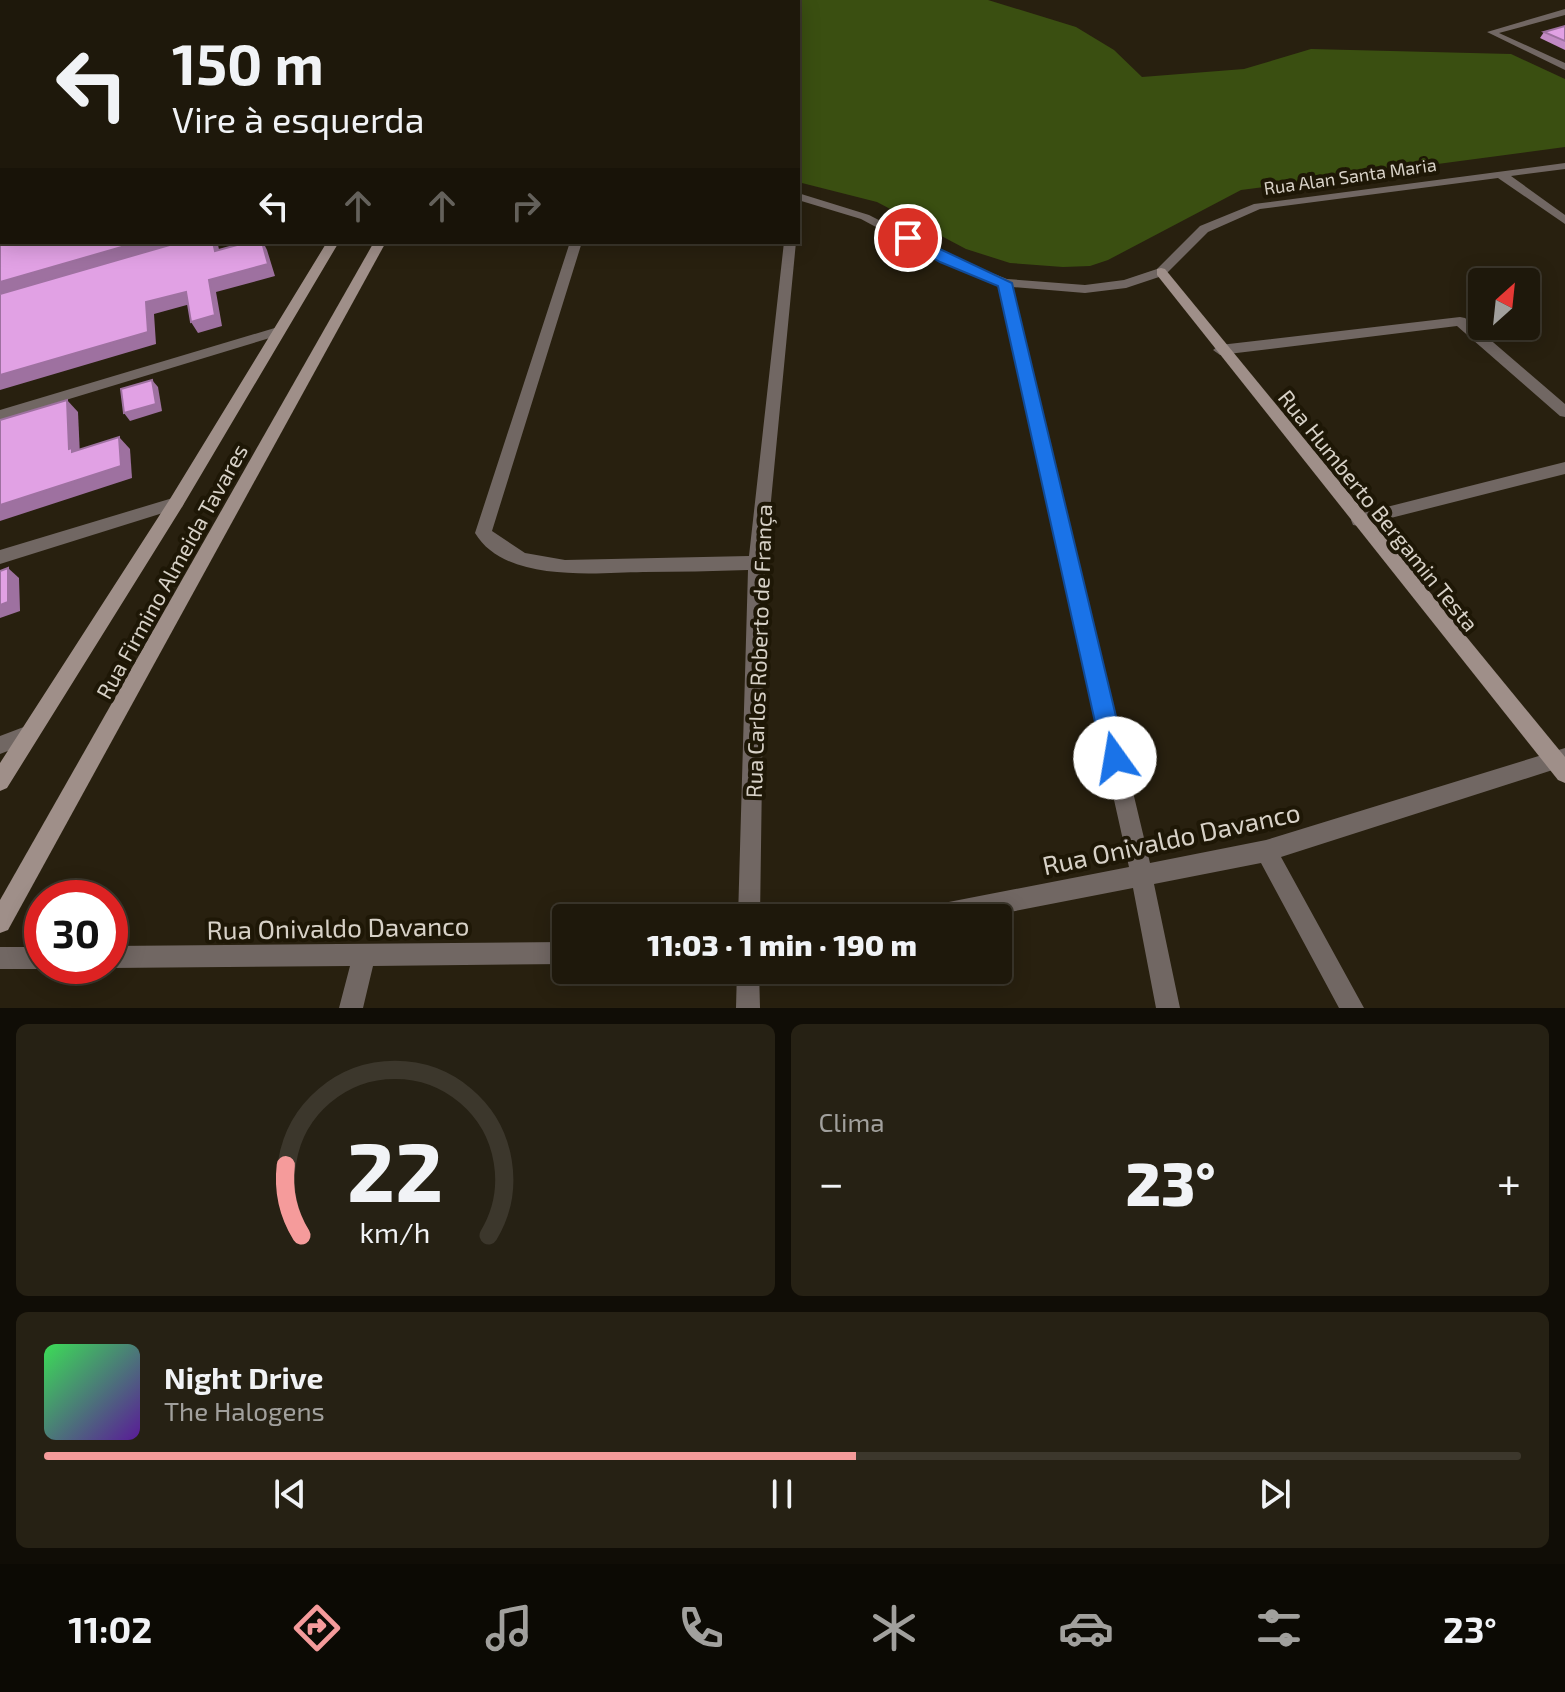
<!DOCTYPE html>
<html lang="pt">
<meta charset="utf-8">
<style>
:root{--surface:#1e180b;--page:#262114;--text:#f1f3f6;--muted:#a1a09d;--line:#3c372c;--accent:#f59b9b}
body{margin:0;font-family:"Exo 2",sans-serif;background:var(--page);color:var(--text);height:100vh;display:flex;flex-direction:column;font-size:30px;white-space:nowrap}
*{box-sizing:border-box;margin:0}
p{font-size:26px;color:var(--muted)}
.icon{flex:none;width:44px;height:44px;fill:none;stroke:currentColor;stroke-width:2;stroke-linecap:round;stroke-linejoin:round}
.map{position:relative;height:1008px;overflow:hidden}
.details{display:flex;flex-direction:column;gap:16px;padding:16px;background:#100d06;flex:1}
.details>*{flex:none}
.banner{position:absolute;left:0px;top:0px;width:800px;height:244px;box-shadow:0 4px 20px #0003,0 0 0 2px var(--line);background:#1e180b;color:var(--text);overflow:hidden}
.needle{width:52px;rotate:27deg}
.tools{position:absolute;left:1468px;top:268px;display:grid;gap:16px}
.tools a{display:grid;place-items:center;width:72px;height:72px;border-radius:8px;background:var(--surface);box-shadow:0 4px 20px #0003,0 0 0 2px var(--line);font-size:40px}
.speed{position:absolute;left:24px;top:880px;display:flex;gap:16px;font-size:40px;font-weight:700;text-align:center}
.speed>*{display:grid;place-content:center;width:104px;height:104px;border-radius:50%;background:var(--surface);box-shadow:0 4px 20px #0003,0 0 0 2px var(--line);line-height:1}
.speed .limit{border:12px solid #d22;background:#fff;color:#111}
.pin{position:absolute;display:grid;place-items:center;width:68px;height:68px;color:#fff;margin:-34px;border:4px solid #fff;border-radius:50%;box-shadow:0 2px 8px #0007}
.me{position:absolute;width:88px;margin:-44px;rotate:347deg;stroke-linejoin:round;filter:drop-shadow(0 0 6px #0008)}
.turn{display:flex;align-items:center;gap:28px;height:168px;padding:0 40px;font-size:36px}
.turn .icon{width:104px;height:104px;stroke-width:2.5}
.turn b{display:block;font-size:56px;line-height:68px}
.lanes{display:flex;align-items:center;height:76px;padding:0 40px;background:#0003;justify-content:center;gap:40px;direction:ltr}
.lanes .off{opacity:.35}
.big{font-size:60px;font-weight:800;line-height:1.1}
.details .card{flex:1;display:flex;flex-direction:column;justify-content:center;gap:12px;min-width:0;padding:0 28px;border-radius:12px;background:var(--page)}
.details .dial{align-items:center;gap:0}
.dial svg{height:208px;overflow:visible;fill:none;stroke:var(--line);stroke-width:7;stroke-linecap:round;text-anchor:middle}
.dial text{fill:var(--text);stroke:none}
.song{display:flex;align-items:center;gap:24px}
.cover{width:96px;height:96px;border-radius:12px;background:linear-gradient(135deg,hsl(130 70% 55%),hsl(270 70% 35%))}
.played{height:8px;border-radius:4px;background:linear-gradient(90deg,var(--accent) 55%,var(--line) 55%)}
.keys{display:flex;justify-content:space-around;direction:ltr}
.heat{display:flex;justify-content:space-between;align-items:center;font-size:44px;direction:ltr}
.details .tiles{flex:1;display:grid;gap:16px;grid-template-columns:1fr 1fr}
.card:last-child{grid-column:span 2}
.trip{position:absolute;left:552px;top:904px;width:460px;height:80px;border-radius:8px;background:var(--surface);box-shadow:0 4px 20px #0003,0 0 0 2px var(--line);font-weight:800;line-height:80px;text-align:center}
.tabs{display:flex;height:128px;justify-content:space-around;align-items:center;background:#0c0a04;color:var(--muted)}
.tabs .icon{width:56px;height:56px}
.tabs .selected{color:var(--accent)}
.tabs b{font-size:36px;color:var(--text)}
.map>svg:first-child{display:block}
</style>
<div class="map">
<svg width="1565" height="1008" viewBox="0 0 1565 1008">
<rect width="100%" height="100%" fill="#28200f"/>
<path fill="#3a4f11" d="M487,0H988L1076,27L1114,50L1142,77L1244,69L1311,49L1511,54L1565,79V147L1241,190L1108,260L1090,266L1063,267L1010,263L966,249L877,202L798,182V2Z"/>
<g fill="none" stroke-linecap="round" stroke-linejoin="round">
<path stroke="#2f7677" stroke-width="5" d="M72,2L81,0"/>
<g fill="#716763" fill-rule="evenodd">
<path d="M1565,9V15L1499,33L1565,63V70L1487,32Z"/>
<path d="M1565,163V169L1511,176L1565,215V224L1498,178L1260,209L1208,232L1165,275L1126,288L1085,293L1012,287L1150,863L1266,840L1565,748V766L1281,857L1364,1008H1339L1261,863L1154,884L1180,1008H1156L1133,888L979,918H912L915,910L923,907L1129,867L999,285L941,262L861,219L798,200V193L869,215L949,256L1007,279L1085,285L1124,280L1157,269L1200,226L1254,204Z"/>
<path d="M570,242H582L492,531L525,553L565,560L749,556L784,242H796L765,563L760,918H738L748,570C713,571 678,572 643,572C593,573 505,583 475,533Z"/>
<path d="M1460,317L1465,318L1565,404V417L1560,416L1457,326L1220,355L1213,350L1220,345Z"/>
<path d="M278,327L283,328V334L0,420V410Z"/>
<path d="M1565,462V474L1359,526L1353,525L1351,520L1353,515L1359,514Z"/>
<path d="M176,497L182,499L184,503L182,507L0,564V550Z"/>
<path d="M29,725L36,728L39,734L36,740L0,754V736Z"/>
<path d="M566,942V964L373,966L363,1008H339L350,966L110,968L104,966H110V946Z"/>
<path d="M0,947H42V966H50L42,969H0Z"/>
<path d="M737,970H759L760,1008H736Z"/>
</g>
<g fill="#9f8f89" fill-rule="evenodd">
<path d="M327,242H339L182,507L7,788L0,791V763L170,499Z"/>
<path d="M374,242H386L8,930L0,933V900Z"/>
<path d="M1161,268L1165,269L1565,757V783L1558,780L1157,275V269Z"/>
</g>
</g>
<path fill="#c28ac4" d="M1565,26V50L1540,38L1544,32Z"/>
<g fill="#9e71a0">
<path d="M139,242H186L0,296V282Z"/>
<path d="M213,242H217L218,245L222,262L215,251Z"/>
<path d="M263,242L267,250L275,276L216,292L222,326L198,333L191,322L209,280Z"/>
<path d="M186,292L194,303L154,314L156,344L0,390V375L146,302Z"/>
<path d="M152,380L158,387L162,411L130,421L124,413Z"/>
<path d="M67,400L78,412L80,456L69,449Z"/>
<path d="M119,437L130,449L132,478L0,521V505Z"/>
<path d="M8,568L19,578L20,611L0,618V605Z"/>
</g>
<g fill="#e1a1e4" stroke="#9e71a0" stroke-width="2">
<path d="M1565,26V41L1544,32Z"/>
<path d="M2,87V242H139L0,282V88Z"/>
<path d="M180,242H213L215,251L248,242H262L268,264L209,280L215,315L191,322L186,292L146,302L148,332L0,375V294Z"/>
<path d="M152,380L156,404L124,413L121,389Z"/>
<path d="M67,400L69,449L72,448V452L119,437L121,466L0,505V420Z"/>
<path d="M8,568V602L0,605V571Z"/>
</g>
<path fill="#1a73e8" stroke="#114b97" stroke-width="2" d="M908,234L1012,283L1126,758L1123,765L1115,769L1107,765L1103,758L998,286L940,262L903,241L901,238Z"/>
<g text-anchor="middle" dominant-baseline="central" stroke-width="8" stroke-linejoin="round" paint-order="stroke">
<g font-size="18" fill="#d7d1c7" stroke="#1e1706">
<text transform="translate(1350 176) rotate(-8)">Rua Alan Santa Maria</text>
</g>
<g font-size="22" fill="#d7d1c7" stroke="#1e1706">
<text transform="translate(1379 510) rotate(51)">Rua Humberto Bergamin Testa</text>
<text transform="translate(171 571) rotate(-61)">Rua Firmino Almeida Tavares</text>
<text transform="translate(758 651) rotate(-88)">Rua Carlos Roberto de França</text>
</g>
<g font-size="26" fill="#d7d1c7" stroke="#1e1706">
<text transform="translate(1171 838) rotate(-12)">Rua Onivaldo Davanco</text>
<text transform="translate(338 927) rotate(-1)">Rua Onivaldo Davanco</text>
</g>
</g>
</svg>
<div class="tools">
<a><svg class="needle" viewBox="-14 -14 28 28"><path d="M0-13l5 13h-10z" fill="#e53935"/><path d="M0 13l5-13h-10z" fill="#a1a09d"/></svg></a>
</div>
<div class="speed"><div class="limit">30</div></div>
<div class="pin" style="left:908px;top:238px;background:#d93025"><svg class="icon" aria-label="arrive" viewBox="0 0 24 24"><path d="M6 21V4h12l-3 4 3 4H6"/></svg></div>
<svg class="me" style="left:1115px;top:758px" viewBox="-20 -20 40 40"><circle r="19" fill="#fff"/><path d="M0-13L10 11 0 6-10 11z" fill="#1a73e8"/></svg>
<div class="trip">11:03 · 1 min · 190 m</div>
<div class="banner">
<div class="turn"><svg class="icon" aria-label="left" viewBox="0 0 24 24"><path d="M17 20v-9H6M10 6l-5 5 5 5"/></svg><div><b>150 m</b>Vire à esquerda</div></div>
<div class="lanes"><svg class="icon" aria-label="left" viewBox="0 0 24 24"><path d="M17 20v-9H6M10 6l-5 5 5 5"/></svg><svg class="icon off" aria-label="ahead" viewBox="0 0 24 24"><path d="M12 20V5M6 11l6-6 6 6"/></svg><svg class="icon off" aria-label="ahead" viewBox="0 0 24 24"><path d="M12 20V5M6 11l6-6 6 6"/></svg><svg class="icon off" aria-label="right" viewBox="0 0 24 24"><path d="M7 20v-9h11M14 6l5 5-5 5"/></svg></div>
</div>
</div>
<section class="details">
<div class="tiles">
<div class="card dial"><svg viewBox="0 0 100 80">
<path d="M14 69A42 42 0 1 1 86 69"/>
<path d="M14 69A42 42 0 0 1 8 42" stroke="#f59b9b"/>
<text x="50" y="56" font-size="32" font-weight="700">22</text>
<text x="50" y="72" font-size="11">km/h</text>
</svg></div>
<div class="card"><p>Clima</p>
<div class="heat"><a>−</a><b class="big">23°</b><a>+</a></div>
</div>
<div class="card">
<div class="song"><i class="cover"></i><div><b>Night Drive</b><p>The Halogens</p></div></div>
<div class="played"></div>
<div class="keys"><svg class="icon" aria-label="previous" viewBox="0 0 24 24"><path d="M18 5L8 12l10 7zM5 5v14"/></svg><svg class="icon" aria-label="pause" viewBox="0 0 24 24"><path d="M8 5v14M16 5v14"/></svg><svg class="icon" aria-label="next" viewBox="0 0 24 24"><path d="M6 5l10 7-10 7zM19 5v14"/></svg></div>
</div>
</div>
</section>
<nav class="tabs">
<b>11:02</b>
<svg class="icon selected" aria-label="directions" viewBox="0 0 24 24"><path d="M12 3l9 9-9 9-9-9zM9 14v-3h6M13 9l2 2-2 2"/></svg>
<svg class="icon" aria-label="music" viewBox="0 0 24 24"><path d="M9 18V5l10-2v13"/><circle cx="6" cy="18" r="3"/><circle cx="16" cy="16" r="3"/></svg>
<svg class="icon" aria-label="phone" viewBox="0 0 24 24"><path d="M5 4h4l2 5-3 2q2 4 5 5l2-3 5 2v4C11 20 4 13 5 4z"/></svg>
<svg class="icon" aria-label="climate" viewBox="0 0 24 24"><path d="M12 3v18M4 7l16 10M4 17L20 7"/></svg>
<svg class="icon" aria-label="car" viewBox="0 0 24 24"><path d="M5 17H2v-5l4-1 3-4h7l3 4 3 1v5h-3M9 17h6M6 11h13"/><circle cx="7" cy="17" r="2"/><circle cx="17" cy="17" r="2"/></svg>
<svg class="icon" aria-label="filters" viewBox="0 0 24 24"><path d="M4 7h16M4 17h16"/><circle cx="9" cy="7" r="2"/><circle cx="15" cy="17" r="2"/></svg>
<b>23°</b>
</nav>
